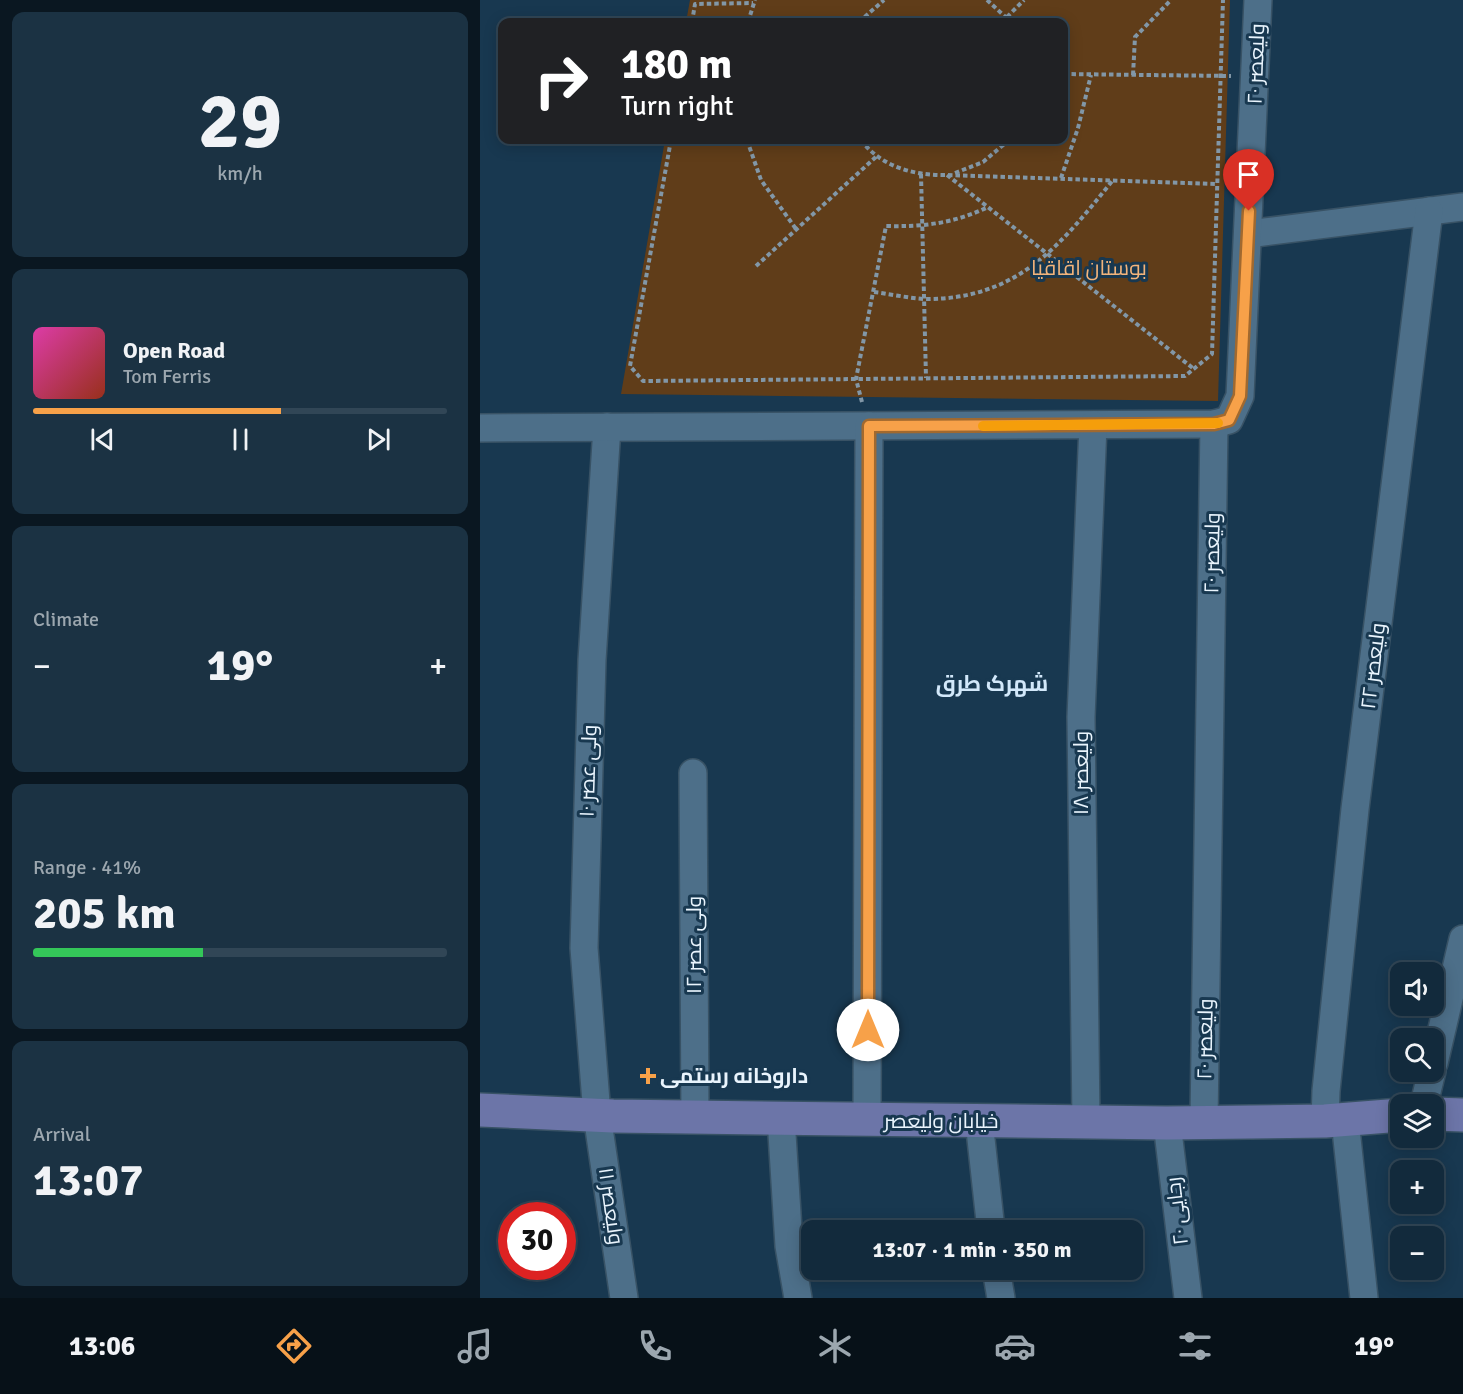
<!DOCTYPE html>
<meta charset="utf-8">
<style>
:root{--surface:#122a3c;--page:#1b3243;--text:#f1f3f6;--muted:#9ca7af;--line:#314656;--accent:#f7a149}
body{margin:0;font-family:Signika,Cairo,sans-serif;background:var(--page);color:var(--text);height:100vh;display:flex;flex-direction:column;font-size:22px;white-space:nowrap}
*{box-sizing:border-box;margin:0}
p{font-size:20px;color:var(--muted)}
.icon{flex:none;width:33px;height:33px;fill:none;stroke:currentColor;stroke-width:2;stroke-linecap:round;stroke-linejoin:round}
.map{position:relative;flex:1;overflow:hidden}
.panel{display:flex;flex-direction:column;gap:12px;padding:12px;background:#0a1721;width:480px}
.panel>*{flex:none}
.banner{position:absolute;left:18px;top:18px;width:570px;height:126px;border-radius:12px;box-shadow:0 3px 15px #0003,0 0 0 2px var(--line);background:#202124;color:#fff;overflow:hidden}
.controls{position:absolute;left:910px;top:962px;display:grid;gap:12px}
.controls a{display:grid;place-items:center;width:54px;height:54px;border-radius:12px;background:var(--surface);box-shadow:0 3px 15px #0003,0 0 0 2px var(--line);font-size:30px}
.speed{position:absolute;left:18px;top:1202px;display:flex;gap:12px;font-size:30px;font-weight:700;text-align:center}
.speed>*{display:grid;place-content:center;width:78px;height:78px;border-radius:50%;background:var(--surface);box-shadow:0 3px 15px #0003,0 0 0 2px var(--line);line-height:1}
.speed .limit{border:9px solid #d22;background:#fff;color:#111}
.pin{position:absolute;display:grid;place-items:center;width:51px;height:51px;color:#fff;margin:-62px -26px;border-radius:50% 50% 50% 0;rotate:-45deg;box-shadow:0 0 6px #0007}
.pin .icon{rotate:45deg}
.me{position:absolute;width:66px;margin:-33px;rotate:0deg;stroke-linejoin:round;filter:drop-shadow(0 0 4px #0008)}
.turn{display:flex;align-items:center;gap:21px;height:126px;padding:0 24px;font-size:27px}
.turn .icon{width:78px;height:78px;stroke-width:2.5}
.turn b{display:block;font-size:42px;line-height:51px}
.big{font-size:45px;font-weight:700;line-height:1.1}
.panel .widget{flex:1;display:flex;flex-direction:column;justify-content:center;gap:9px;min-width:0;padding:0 21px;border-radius:12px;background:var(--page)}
.panel .dial{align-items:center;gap:0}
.dial b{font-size:78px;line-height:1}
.song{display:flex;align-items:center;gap:18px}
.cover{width:72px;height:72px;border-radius:9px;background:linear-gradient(135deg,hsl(320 70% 55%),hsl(10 70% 35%))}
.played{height:6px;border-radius:3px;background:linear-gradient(90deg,var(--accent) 60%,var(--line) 60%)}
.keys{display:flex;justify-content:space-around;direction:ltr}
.heat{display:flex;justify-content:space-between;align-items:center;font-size:33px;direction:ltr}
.charge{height:9px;border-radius:4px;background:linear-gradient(90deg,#34c759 41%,var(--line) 0)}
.trip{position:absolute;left:321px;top:1220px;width:342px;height:60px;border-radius:12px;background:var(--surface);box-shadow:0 3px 15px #0003,0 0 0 2px var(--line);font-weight:700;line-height:60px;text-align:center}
.tab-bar{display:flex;height:96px;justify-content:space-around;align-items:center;background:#071118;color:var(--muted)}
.tab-bar .icon{width:42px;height:42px}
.tab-bar .selected{color:var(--accent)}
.tab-bar b{font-size:27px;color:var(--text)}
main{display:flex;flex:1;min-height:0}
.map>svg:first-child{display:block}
</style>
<main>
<section class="panel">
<div class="widget dial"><b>29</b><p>km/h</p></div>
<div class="widget">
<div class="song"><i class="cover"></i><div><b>Open Road</b><p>Tom Ferris</p></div></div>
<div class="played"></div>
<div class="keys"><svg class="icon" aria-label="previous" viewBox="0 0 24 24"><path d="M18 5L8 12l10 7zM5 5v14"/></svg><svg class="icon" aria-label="pause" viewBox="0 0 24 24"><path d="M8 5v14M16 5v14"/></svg><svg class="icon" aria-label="next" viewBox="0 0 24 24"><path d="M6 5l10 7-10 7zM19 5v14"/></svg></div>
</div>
<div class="widget"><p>Climate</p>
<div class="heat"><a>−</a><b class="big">19°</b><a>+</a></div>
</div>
<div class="widget"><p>Range · 41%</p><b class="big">205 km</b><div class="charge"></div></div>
<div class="widget"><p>Arrival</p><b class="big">13:07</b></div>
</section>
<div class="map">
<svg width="983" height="1298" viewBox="0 0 983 1298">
<rect width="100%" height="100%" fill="#183850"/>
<path fill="#603d19" d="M210,0H750L738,401L141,394L185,140H584V22H206Z"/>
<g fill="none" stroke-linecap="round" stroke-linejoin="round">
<defs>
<g id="street">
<path d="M768,234L983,207"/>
<path d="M127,427L112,660L104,948L117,1115L144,1298"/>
<path d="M0,428L734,424L749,420L760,396L778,0"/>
<path d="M213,773L215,1117"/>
<path d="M954,1063L983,939"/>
<path d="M944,1104L952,1071"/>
<path d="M301,1118L309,1246L318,1298"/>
<path d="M387,1120L389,426"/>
<path d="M865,1120L884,1298"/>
<path d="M499,1121L511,1230"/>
<path d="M606,1121L601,717L613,425"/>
<path d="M724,1121L734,424"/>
<path d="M845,1121L846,1091L875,809L949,211"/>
<path d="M687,1123L708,1298"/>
<path d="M516,1269L521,1298"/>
</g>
<g id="secondary">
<path d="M0,1110L133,1116L687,1123L845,1121L921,1115"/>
<path d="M954,1114L983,1115"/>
</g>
</defs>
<use href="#street" stroke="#385265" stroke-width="30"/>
<use href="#secondary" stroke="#385265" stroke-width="36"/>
<g stroke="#8297a7" stroke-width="4" stroke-dasharray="4.5 3" stroke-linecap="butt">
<path d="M507,0L531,22"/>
<path d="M527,17L544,0"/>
<path d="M212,22L215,4L273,3"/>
<path d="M268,22L275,0"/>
<path d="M379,22L404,0"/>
<path d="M584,74L751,76"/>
<path d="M653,75L655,37L691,0"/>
<path d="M191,140L150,366L163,381L705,376L732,354L743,0"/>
<path d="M267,140L281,180L316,229"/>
<path d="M381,140C401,167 435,176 468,175"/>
<path d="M475,173L503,162L529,140"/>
<path d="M441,174L446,378"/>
<path d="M467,175L714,369"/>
<path d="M468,175L737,184"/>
<path d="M581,178L598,128L611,75"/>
<path d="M276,266L397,156"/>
<path d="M394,292C410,294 428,298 444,299C537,300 580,246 633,180"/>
<path d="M382,402L376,379L406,226C444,227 475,223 508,207"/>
</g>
<use href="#street" stroke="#4d6f89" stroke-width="27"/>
<use href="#secondary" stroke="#6c75a8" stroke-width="33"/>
</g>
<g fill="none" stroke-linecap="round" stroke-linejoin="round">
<defs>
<path id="route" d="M388,1030L389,426L734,424L749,420L760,396L769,211"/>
</defs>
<use href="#route" stroke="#a1692f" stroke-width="15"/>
<use href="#route" stroke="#f7a149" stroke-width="10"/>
<path stroke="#f59e0b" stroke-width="10" d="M503,426L738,423"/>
</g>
<path fill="#f7a149" stroke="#183850" stroke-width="2" d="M165 1067h6v6h6v6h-6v6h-6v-6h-6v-6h6z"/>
<g text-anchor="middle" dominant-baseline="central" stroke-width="6" stroke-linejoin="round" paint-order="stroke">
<g font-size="21" fill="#e9f4fd" stroke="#183850">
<text transform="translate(776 64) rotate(-88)">ولیعصر ۲۰</text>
<text transform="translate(732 553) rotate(-89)">ولیعصر ۲۰</text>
<text transform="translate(893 666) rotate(-83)">ولیعصر ۲۲</text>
<text transform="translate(108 771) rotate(-88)">ولی عصر ۱۰</text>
<text transform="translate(601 773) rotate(-90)">ولیعصر ۱۸</text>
<text transform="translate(214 945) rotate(-90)">ولی عصر ۱۲</text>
<text transform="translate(725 1039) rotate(-89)">ولیعصر ۲۰</text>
<text x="461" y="1121">خیابان ولیعصر</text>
<text transform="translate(131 1206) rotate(82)">ولیعصر ۱۱</text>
<text transform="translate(697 1211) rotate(-97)">رجایی ۲۰</text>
</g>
<g font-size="21" fill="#f3b47b" stroke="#183850">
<text x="609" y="268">بوستان اقاقیا</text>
</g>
<g font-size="21" font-weight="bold" fill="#e9f4fd" stroke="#183850" text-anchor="start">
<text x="180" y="1076">داروخانه رستمی</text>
</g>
<g font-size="22" font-weight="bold" fill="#d2e8fa" stroke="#183850">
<text x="512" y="683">شهرک طرق</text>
</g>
</g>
</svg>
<div class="controls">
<a><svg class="icon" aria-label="sound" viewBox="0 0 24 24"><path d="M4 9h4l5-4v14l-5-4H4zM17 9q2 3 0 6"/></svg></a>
<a><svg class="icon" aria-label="search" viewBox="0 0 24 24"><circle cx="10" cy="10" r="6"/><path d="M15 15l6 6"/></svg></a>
<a><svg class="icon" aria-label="layers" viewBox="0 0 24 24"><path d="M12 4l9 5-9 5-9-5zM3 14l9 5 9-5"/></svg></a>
<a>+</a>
<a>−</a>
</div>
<div class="speed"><div class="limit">30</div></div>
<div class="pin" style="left:769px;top:211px;background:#d93025"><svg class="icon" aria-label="arrive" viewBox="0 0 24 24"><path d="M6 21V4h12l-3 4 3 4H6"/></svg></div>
<svg class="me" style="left:388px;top:1030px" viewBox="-20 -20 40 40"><circle r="19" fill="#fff"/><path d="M0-13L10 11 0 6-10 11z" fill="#f7a149"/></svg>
<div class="trip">13:07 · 1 min · 350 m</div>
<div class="banner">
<div class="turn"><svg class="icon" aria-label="right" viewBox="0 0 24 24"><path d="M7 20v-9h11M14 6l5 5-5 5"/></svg><div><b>180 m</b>Turn right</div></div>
</div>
</div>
</main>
<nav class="tab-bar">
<b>13:06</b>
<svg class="icon selected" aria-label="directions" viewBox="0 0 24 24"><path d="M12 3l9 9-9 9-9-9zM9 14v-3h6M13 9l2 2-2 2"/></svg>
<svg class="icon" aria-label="music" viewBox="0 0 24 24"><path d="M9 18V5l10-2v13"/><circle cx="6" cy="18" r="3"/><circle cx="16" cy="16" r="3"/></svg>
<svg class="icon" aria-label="phone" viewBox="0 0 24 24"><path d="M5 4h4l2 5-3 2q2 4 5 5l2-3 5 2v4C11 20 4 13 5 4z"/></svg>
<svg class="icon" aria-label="climate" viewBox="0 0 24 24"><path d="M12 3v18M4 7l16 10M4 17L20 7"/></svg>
<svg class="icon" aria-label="car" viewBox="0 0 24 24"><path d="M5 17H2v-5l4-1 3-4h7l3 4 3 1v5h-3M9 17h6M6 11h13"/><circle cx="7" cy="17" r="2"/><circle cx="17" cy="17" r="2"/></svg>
<svg class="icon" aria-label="filters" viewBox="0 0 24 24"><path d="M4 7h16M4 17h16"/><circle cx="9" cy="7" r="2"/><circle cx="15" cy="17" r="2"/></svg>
<b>19°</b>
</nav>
